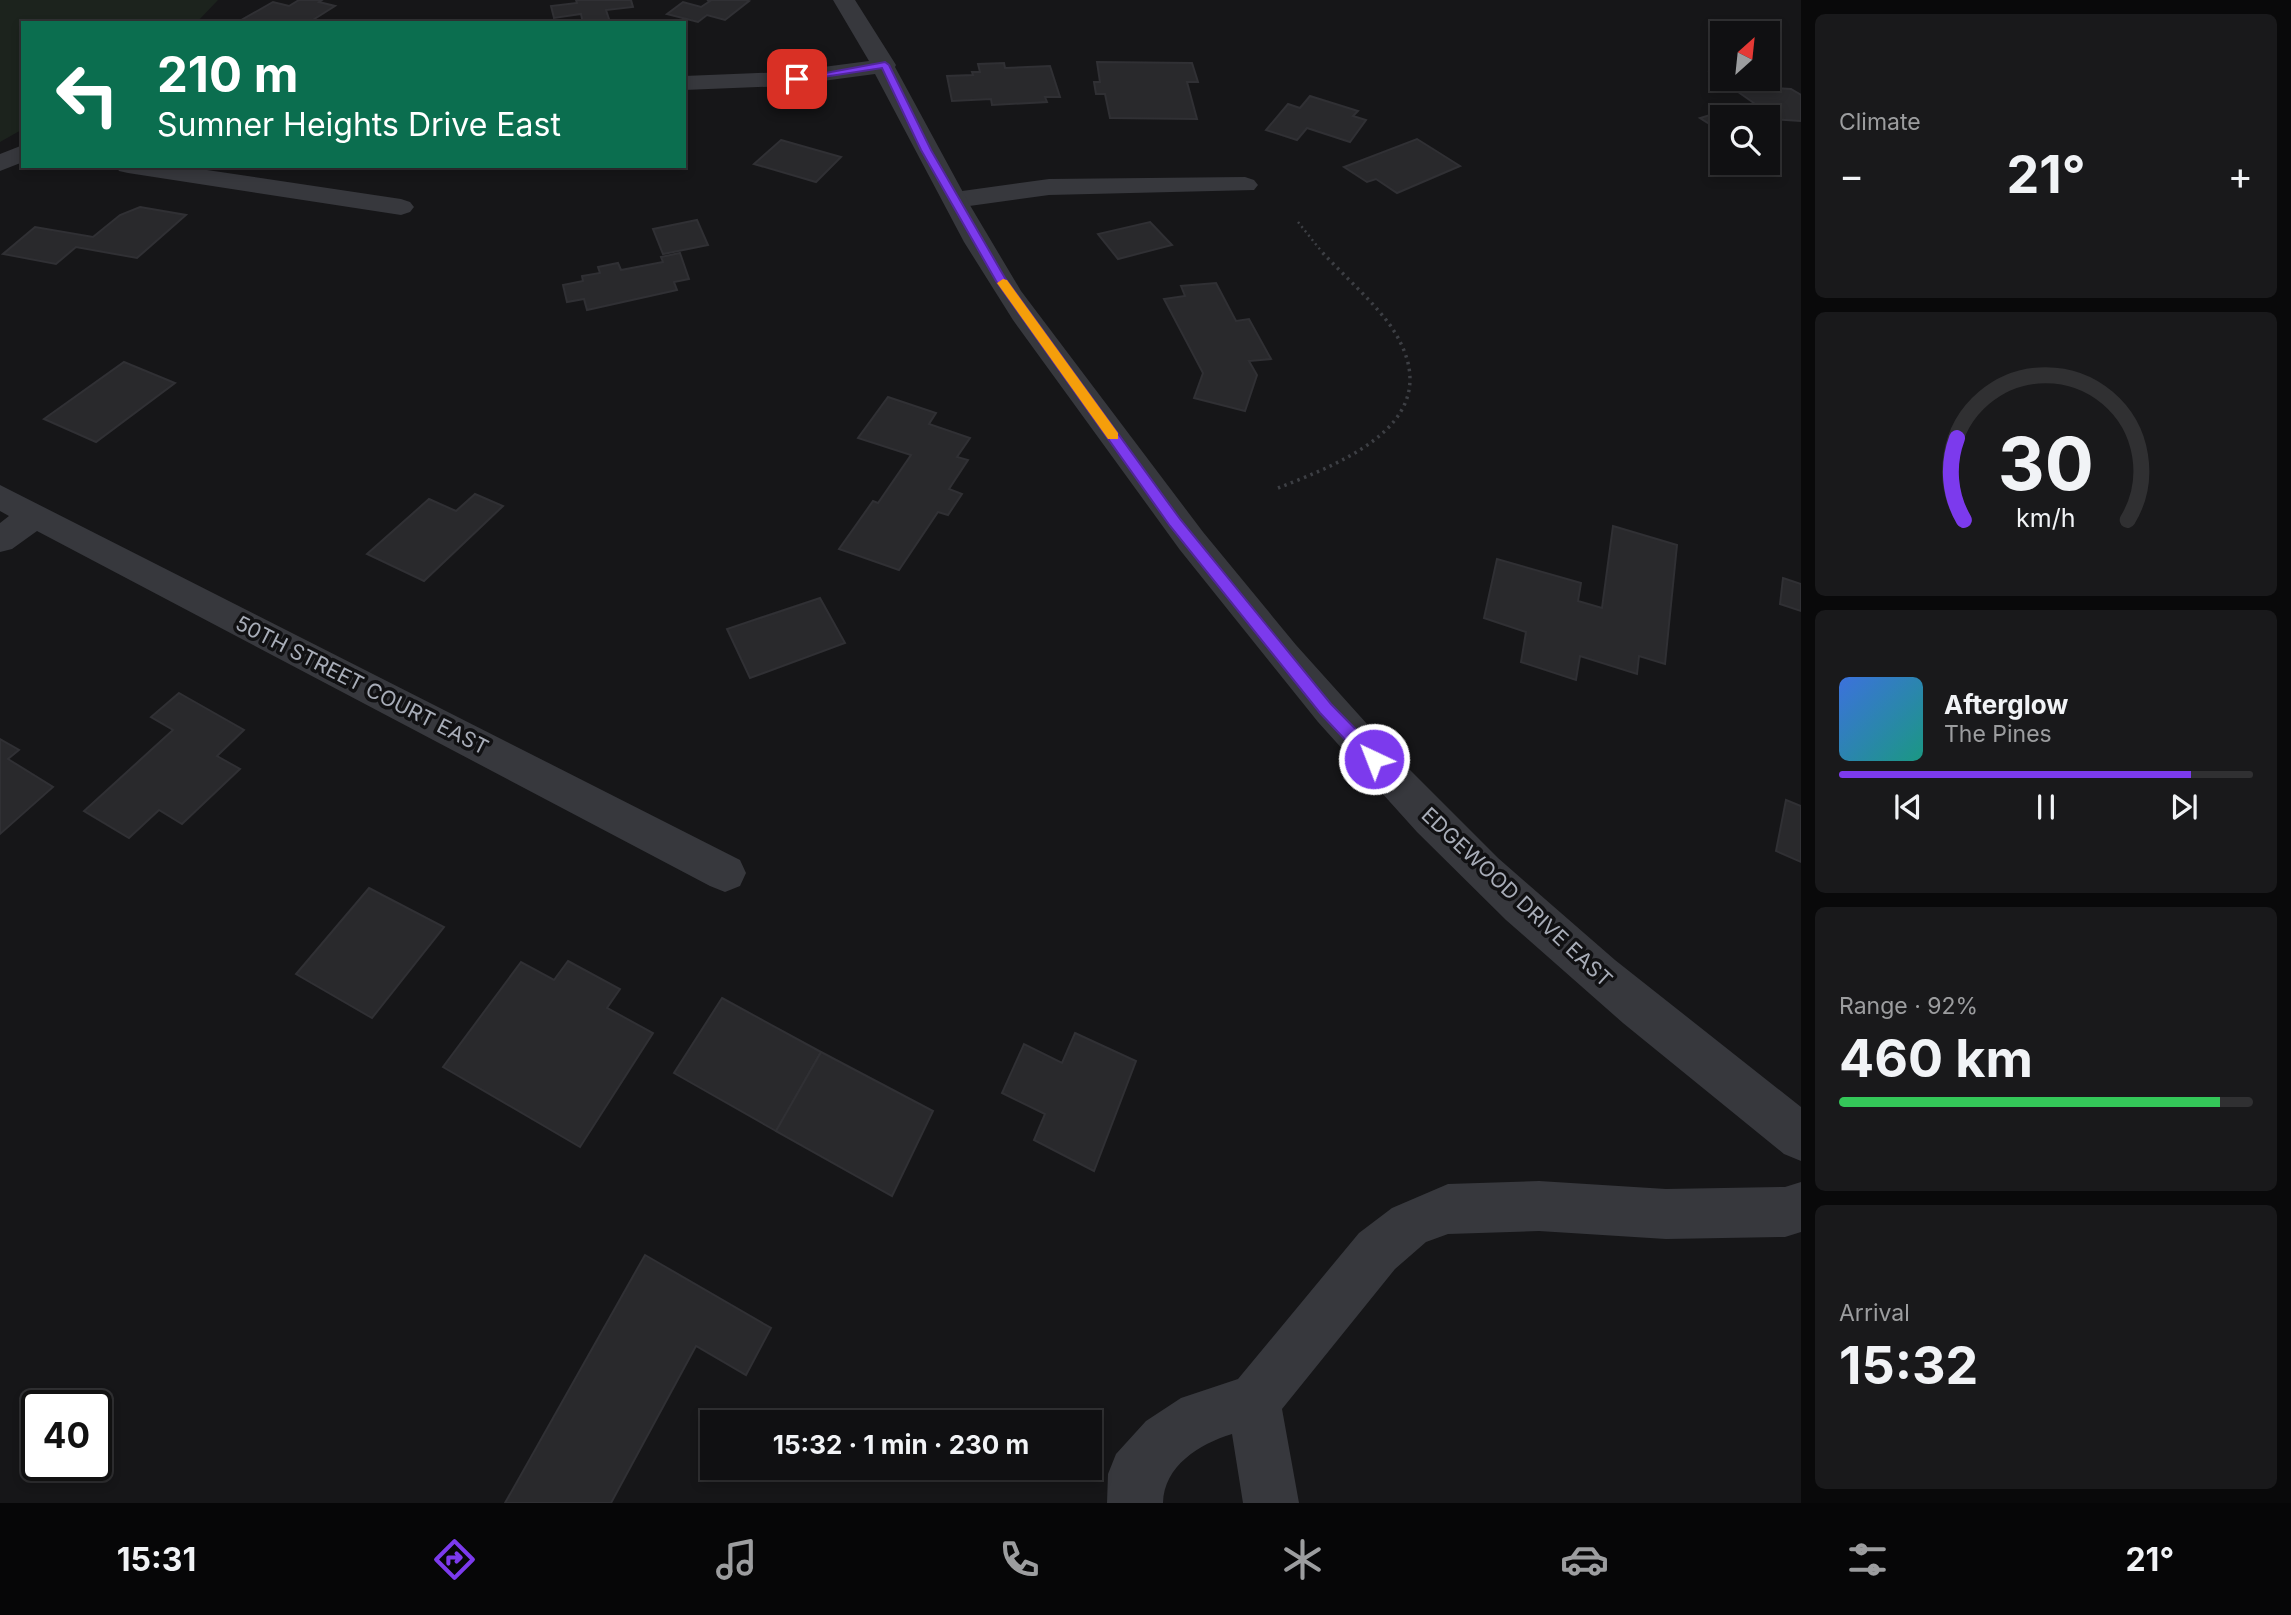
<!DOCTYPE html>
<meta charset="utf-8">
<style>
:root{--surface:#101012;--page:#19191b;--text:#f1f3f6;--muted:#9c9d9f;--line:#303032;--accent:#7c3aed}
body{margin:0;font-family:Inter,sans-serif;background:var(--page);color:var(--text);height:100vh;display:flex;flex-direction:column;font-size:26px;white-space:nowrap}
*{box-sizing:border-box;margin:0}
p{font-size:23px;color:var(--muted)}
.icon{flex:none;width:38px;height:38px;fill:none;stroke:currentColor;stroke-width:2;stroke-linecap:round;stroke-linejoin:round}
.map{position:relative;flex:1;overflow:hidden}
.details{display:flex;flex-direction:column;gap:14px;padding:14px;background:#09090a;width:490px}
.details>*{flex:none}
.banner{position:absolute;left:21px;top:21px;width:665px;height:147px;border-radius:0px;box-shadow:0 4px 10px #0003,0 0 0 2px var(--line);background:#0b6e4f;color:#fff;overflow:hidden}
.needle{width:46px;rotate:27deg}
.controls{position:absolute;left:1710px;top:21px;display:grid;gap:14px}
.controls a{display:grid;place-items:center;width:70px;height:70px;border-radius:0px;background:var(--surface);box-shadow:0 4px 10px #0003,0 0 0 2px var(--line);font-size:35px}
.speed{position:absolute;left:21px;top:1390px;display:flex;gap:14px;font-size:35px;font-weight:700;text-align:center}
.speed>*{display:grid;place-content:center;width:91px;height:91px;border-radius:50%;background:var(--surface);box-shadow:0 4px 10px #0003,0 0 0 2px var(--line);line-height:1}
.speed .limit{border:4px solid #111;border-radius:10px;background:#fff;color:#111}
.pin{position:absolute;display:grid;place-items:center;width:60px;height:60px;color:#fff;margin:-30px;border-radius:14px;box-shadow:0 4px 10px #0006}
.me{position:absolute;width:77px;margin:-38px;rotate:317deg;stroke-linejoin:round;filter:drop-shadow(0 0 5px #0008)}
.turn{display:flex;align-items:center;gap:24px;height:147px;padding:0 21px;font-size:32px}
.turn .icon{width:91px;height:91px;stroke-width:2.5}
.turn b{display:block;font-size:49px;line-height:60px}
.big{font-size:52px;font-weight:700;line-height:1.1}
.details .card{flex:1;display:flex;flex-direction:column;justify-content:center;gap:10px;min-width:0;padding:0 24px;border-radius:10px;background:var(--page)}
.details .dial{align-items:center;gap:0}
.dial svg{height:182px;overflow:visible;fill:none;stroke:var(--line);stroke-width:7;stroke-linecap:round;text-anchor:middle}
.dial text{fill:var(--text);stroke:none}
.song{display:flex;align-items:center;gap:21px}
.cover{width:84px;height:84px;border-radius:10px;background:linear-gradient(135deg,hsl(220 70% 55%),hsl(170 70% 35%))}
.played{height:7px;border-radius:4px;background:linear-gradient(90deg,var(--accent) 85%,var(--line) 85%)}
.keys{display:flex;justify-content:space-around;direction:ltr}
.heat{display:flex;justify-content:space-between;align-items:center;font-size:38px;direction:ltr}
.charge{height:10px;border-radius:5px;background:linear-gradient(90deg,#34c759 92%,var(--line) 0)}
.trip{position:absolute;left:700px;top:1410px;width:402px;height:70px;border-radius:0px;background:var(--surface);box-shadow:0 4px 10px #0003,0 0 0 2px var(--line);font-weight:700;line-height:70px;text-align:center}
.menu{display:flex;height:112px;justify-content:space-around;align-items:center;background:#060607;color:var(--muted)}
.menu .icon{width:49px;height:49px}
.menu .active{color:var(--accent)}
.menu b{font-size:32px;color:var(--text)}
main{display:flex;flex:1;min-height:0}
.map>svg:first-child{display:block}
</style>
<main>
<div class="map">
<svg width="1801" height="1503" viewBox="0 0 1801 1503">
<rect width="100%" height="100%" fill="#161618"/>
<path fill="#1c231d" d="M0,0H218L196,23H23V129L0,142Z"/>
<g fill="#29292c" stroke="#303034" stroke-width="2">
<path d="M299,0H322L319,2L335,6L308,23H236L273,2L289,6Z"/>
<path d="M576,0H631L633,7L606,10L610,22L583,23L581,14L554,18L551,6L577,3Z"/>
<path d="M707,0H746L749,1L725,20L707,15L698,22L667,14L683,2L701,7L710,1Z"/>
<path d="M1097,62L1192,63L1198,82H1187L1197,119L1110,118L1105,94H1096L1094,82H1100Z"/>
<path d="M1004,63L1005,68L1050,66L1060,97H1045L1047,102L992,105L991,99L952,101L947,76L973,75L972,72H980L978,64Z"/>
<path d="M1722,70V79H1759L1774,88L1791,89L1801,95V121L1772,119L1764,104L1758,106L1710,72Z"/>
<path d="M1310,96L1358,111L1353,116L1366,120L1350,142L1307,128L1297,140L1266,130L1288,104L1300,108Z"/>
<path d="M1743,105L1763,117H1722V132L1700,118Z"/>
<path d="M1417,139L1460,166L1397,193L1376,179L1367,182L1344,167Z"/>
<path d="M781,140L841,157L816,182L754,164Z"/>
<path d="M140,207L186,215L137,258L76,247L56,264L3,254L35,227L93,237L120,215Z"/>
<path d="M697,220L708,245L663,254L653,229Z"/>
<path d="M1150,222L1172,245L1118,259L1098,234Z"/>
<path d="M680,253L689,279L674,282L677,290L587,310L584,299L567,302L563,285L583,281L582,276L600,273L598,267L618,263L621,270L663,262L661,257Z"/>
<path d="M1216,283L1236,321L1249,319L1271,359L1249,361L1257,375L1245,411L1194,398L1203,373L1164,299L1185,296L1181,286Z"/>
<path d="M124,362L175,383L96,442L44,419Z"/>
<path d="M888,397L936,413L929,424L970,438L957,457L968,460L949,489L962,494L948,515L938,512L899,570L839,549L873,501L878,503L911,455L858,438Z"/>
<path d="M475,494L503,506L424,581L367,554L429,499L456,511Z"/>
<path d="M1613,526L1677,545L1665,664L1639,656L1637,674L1580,656L1576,680L1521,662L1526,632L1484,618L1497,559L1581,583L1578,601L1602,608Z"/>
<path d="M1783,578L1801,584V611L1780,604Z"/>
<path d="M820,598L845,643L750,678L727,629Z"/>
<path d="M179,693L244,730L217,756L240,769L182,824L159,810L129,838L84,811L173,730L151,717Z"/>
<path d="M0,739L19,750L8,759L53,787L0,834Z"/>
<path d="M1786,800L1801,806V862L1776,851Z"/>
<path d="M369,888L444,927L372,1018L296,974Z"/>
<path d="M568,961L620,989L607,1008L653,1033L580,1147L443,1067L521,962L554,980Z"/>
<path d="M722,998L821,1052L776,1131L674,1073Z"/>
<path d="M1075,1033L1136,1061L1094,1171L1034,1140L1045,1114L1002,1093L1024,1044L1062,1063Z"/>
<path d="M821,1052L933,1111L892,1196L776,1131Z"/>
<path d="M645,1255L771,1328L746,1375L696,1346L611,1503H505Z"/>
</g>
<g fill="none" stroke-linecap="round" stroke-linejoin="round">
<path stroke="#3d3f44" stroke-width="2.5" stroke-dasharray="2 3.5" stroke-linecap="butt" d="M1298,222L1322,252"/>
<path stroke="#3d3f44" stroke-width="3.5" stroke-dasharray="2.5 4.5" stroke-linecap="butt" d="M1278,488C1350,460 1454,418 1390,325C1370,298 1343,275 1321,251"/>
<g fill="#37383d" fill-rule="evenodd">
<path d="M116,166H180L401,199L410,202L414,207L410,212L401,215L128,173L119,171Z"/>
<path d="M1245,177L1254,180L1258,185L1254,190L1049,195L955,208L946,205L942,200L946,195L955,192L1049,179Z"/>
<path d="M0,485L740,860L746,873L740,886L725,892L710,886L37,531L12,549L0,552V523L9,516L0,511Z"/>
<path d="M1539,1181L1666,1189L1785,1187L1801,1182V1232L1785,1237L1666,1239L1539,1231L1448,1234L1426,1242L1395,1269L1282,1409L1299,1503H1243L1232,1434C1199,1444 1164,1466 1163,1503H1107L1108,1474L1116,1454L1146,1421L1181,1398L1238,1379L1359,1233L1392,1208L1448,1184Z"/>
</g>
<g fill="#37383d" fill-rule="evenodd">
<path d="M833,0H855L896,65L895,67L971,207L1021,291L1203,532L1296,645L1394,754L1498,858L1615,960L1801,1107V1161L1784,1154L1623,1023L1506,920L1417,832L1318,722L1180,550L1013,320L964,242L875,74L785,86L684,90V76L785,72L869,61Z"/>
<path d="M23,145V162L0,171V154Z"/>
</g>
</g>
<path fill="#7c3aed" stroke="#51269a" stroke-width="2" d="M885,62L889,65L931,150L1005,278L1180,519L1331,704L1380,754V764H1368L1320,713L1170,526L996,281L921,150L882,68L797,81L793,79Z"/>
<path fill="#f59e0b" d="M1003,279L1007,280L1118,433V439H1108L997,283Z"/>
<g text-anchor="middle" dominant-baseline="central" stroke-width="7" stroke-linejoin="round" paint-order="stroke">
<g font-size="21" fill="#a8adb8" stroke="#111113">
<text transform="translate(362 685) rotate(27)">50TH STREET COURT EAST</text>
<text transform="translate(1517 897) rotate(43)">EDGEWOOD DRIVE EAST</text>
</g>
</g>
</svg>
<div class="controls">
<a><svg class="needle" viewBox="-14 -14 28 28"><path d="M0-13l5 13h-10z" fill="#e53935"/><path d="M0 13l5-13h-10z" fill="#9c9d9f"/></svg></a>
<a><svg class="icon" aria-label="search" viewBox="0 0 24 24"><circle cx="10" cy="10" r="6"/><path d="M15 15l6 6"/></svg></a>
</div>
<div class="speed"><div class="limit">40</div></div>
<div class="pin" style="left:797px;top:79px;background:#d93025"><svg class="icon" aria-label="arrive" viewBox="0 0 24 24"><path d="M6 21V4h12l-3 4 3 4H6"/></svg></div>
<svg class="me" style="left:1374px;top:759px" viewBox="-20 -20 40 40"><circle r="17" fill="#7c3aed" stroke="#fff" stroke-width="3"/><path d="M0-11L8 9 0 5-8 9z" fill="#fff"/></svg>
<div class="trip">15:32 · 1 min · 230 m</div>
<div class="banner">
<div class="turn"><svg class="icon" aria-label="left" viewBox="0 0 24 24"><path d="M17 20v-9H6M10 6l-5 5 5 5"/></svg><div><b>210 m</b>Sumner Heights Drive East</div></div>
</div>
</div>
<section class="details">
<div class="card"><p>Climate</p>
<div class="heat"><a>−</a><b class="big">21°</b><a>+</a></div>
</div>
<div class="card dial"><svg viewBox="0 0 100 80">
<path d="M14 69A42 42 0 1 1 86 69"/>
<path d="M14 69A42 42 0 0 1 11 33" stroke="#7c3aed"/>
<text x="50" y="56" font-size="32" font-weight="700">30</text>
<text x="50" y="72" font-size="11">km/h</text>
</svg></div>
<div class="card">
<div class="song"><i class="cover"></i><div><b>Afterglow</b><p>The Pines</p></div></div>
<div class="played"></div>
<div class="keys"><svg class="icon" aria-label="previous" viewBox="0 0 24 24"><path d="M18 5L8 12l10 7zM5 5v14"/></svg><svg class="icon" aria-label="pause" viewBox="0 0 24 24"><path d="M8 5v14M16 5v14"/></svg><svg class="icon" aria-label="next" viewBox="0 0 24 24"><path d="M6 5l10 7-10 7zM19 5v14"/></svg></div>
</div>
<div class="card"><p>Range · 92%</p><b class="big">460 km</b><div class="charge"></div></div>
<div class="card"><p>Arrival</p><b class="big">15:32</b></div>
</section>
</main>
<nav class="menu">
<b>15:31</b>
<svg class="icon active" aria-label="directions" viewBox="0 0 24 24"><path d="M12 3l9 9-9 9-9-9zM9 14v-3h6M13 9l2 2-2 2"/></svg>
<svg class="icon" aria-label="music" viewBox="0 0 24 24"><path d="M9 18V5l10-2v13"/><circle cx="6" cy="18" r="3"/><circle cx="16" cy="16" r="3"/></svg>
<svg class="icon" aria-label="phone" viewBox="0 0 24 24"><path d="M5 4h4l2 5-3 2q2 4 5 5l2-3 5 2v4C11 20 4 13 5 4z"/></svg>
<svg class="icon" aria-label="climate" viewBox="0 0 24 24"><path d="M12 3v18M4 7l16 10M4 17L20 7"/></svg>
<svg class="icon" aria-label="car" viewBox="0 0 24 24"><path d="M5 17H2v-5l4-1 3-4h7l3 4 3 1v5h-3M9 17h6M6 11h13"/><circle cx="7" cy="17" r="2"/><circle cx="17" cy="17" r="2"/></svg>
<svg class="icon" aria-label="filters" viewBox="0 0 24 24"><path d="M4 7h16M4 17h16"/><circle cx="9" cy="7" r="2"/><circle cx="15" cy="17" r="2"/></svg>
<b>21°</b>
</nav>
